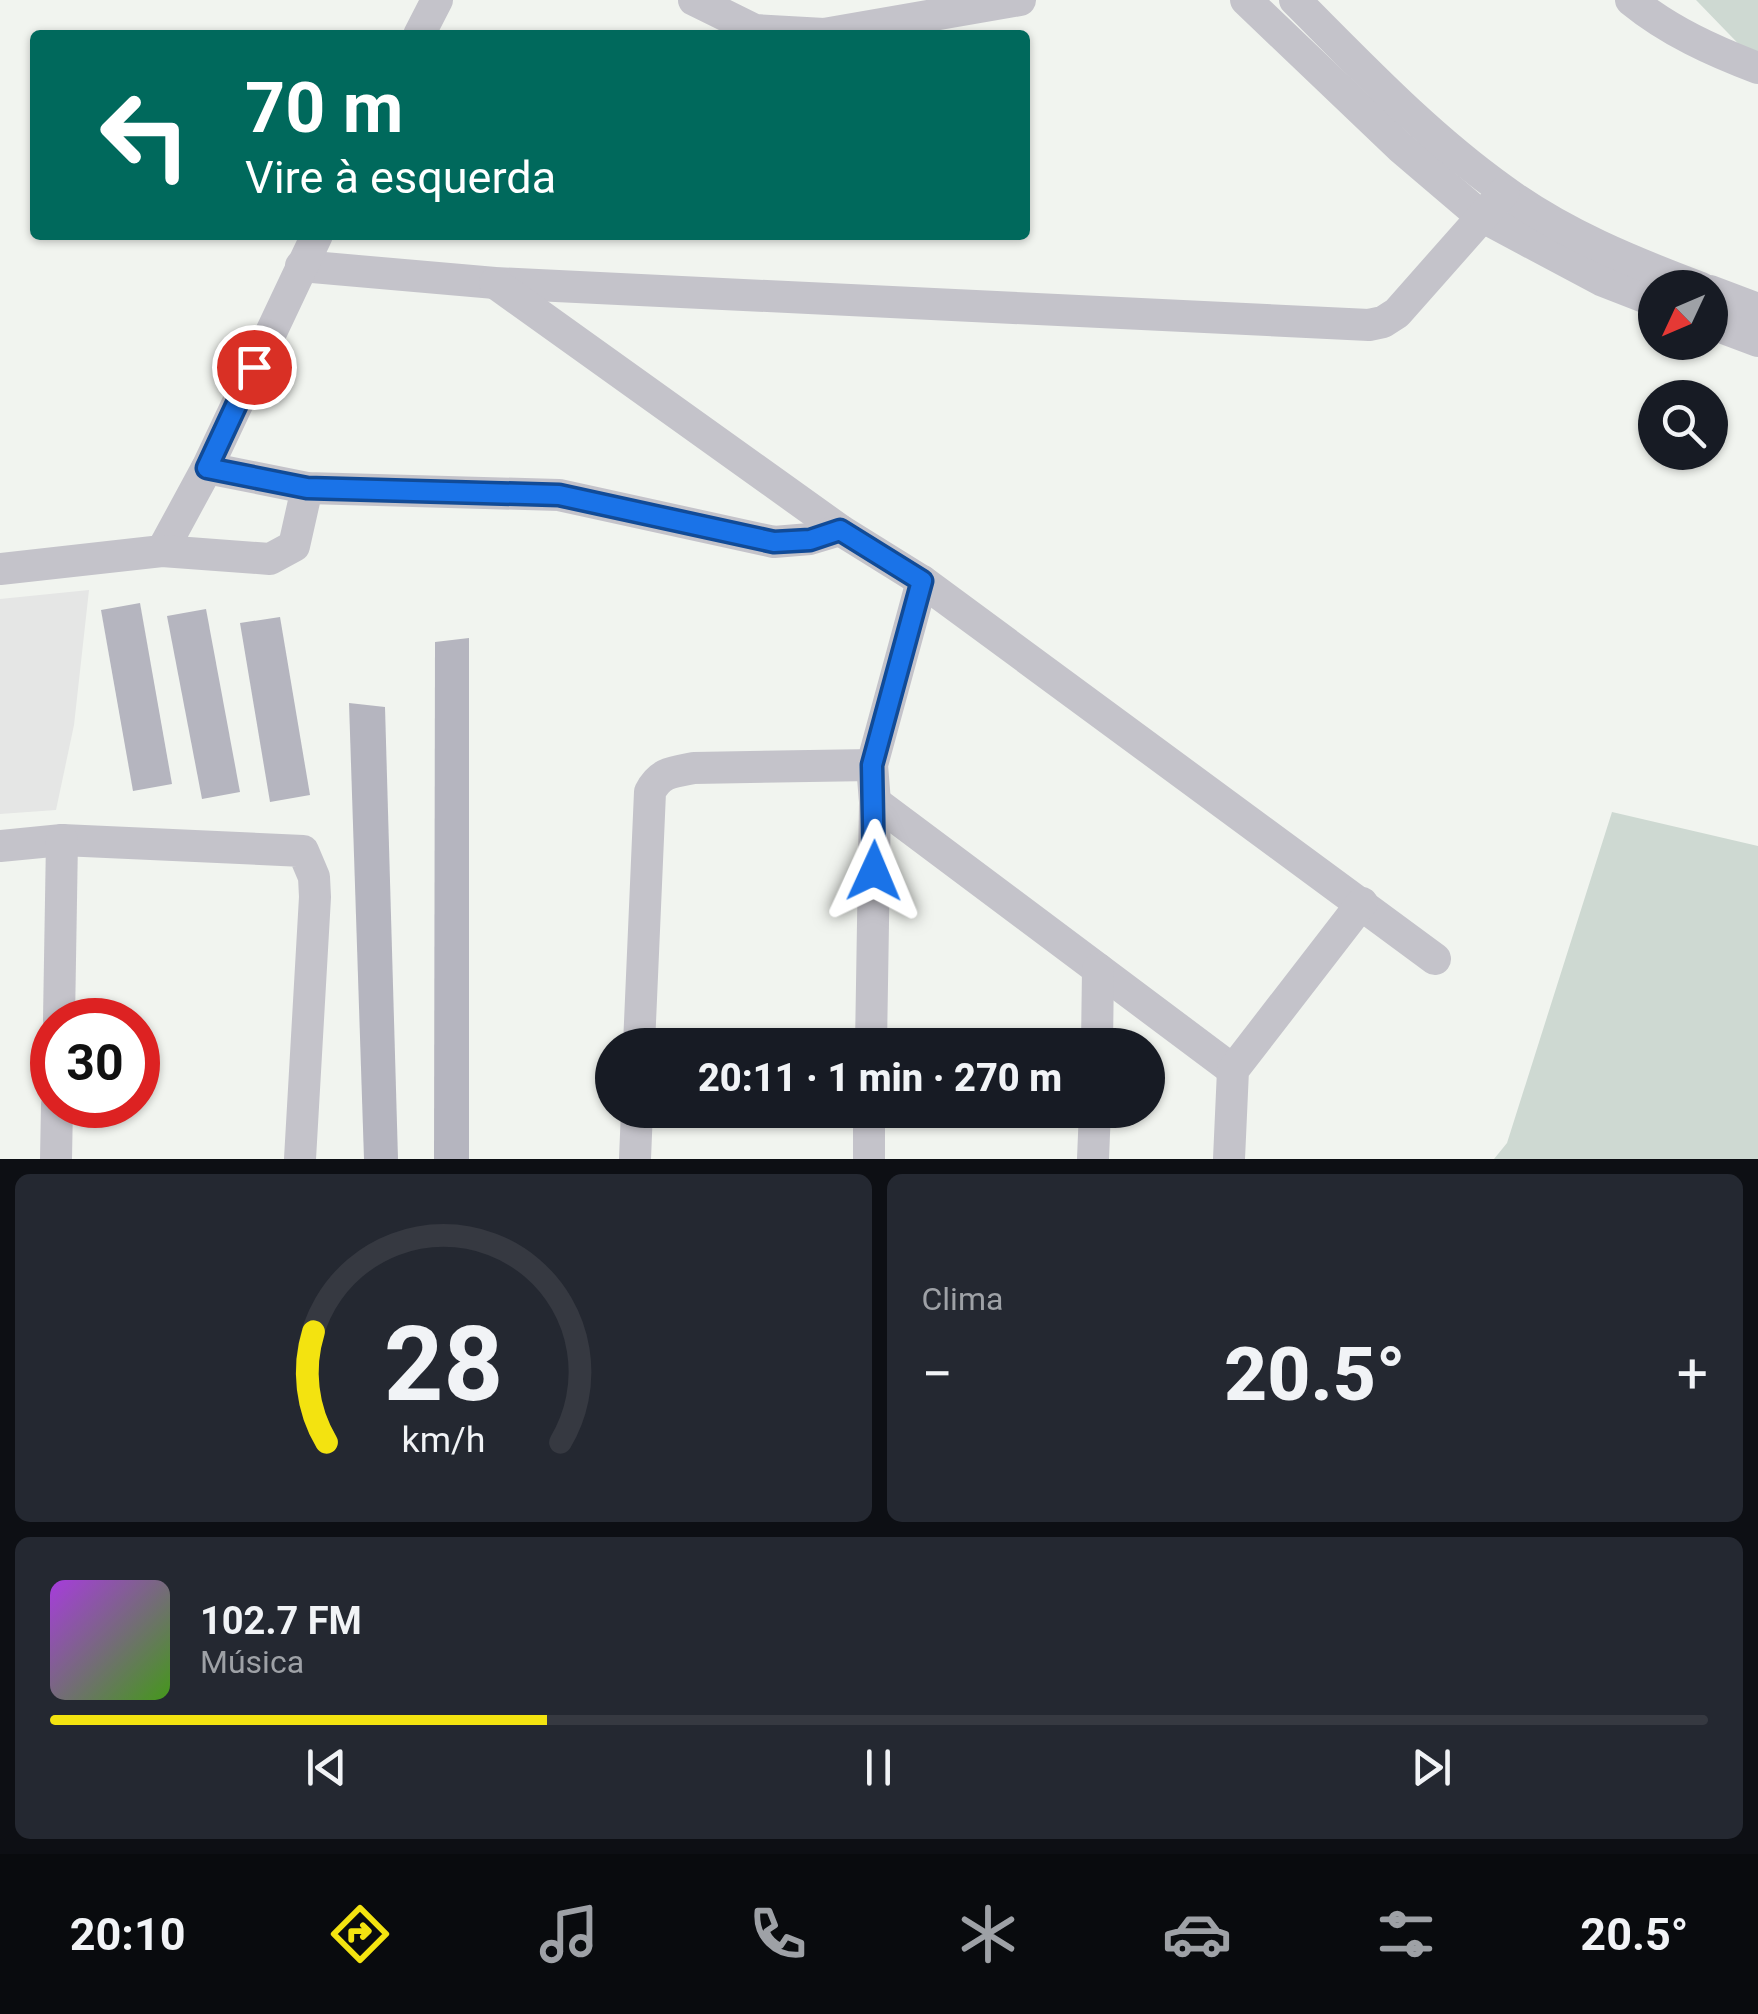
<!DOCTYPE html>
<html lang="pt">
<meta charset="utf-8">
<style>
:root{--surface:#171b24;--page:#242831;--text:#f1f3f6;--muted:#9ea1a6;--line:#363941;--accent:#f3e310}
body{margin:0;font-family:Roboto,sans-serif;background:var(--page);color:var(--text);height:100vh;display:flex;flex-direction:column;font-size:38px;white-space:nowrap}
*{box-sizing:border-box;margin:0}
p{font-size:32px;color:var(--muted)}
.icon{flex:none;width:55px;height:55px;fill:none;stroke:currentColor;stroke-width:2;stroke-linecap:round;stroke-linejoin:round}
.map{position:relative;height:1159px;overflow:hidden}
.drawer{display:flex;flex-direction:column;gap:15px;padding:15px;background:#0d0f14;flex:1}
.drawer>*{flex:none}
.banner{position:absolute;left:30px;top:30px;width:1000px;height:210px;border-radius:10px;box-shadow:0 2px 8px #0004;background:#00695c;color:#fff;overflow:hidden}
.needle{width:65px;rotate:226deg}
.fabs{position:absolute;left:1638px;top:270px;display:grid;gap:20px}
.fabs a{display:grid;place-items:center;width:90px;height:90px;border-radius:50%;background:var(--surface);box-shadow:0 2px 8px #0004;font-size:50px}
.speed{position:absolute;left:30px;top:998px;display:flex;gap:20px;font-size:50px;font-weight:700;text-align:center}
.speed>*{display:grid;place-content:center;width:130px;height:130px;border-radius:50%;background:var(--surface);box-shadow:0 2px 8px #0004;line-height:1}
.speed .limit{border:15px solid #d22;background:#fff;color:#111}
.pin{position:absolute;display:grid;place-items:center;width:85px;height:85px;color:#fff;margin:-42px;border:5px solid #fff;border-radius:50%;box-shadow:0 2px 10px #0007}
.me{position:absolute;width:110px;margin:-55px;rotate:1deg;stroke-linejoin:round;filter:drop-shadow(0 0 8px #0008)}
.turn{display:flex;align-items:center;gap:35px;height:210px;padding:0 50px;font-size:45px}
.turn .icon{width:130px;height:130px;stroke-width:2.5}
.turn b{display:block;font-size:70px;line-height:85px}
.big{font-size:75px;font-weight:800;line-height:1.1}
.drawer .card{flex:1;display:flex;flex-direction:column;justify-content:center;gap:15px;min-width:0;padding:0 35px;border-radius:15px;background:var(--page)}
.drawer .dial{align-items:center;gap:0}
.dial svg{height:260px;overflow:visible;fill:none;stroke:var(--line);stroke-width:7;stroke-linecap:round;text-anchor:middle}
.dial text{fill:var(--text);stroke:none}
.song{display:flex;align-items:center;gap:30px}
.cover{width:120px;height:120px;border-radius:15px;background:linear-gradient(135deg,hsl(280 70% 55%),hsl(100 70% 35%))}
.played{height:10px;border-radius:5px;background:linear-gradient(90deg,var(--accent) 30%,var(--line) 30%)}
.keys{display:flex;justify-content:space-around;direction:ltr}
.heat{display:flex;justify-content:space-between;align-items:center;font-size:55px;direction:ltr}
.drawer .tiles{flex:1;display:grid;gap:15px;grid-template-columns:1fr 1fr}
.card:last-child{grid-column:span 2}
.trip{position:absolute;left:595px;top:1028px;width:570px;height:100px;border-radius:50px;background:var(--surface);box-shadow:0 2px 8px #0004;font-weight:800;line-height:100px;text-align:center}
.tabs{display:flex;height:160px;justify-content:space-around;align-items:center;background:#090b0e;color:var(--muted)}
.tabs .icon{width:70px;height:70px}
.tabs .active{color:var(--accent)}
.tabs b{font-size:45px;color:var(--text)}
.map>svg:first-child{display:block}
</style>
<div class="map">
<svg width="1758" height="1159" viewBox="0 0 1758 1159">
<rect width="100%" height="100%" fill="#f1f4ef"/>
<path fill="#e5e6e5" d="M89,590L74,725L56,810L0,814V599Z"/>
<g fill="#ced9d2">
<path d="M1696,0H1758V64Z"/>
<path d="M1612,812L1758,846V1159H1494L1507,1143Z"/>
</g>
<g fill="#b5b5bf">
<path d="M140,603L172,784L133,791L101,610Z"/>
<path d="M206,609L240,792L202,799L167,616Z"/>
<path d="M280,617L310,795L270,802L240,623Z"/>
<path d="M469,638V1159H434L435,642Z"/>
<path d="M349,703L385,707L398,1159H364Z"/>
</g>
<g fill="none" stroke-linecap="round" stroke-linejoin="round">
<g stroke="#c4c3ca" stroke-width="32">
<path d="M694,0L755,30L824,34L1020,0"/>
<path d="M1246,0L1400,147L1481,216L1601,280L1655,301"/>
<path d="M1295,0C1361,66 1426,135 1503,190C1563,234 1632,262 1701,288"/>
<path d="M1631,0C1669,31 1713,51 1758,68"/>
<path d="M419,35L437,0"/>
<path d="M301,266L495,283L1369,325L1383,322L1397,313L1504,192"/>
<path d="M495,283L840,530L922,581L1435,959"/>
<path d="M1710,291L1758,309"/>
<path d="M1710,323L1758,341"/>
<path d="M207,468L307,488L559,495L774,542L810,539L840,530"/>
<path d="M162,551L207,468L317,235"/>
<path d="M0,569L162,551L270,559L294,546L307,488"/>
<path d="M875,802L1233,1070"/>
<path d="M0,846L62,840L303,851L314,877L315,897L300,1159"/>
<path d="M59,1020L62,840"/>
<path d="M639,1045L650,792C660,772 673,772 694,768L872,765"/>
<path d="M871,1045L875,802L872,765L922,581"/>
<path d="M1097,1045L1098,969"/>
<path d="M56,1159L57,1105"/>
<path d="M635,1159L637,1110"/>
<path d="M869,1159V1110"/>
<path d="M1093,1159L1095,1110"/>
<path d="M1229,1159L1233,1070L1362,903"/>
</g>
</g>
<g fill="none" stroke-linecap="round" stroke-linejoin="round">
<defs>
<path id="route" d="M254,367L207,468L307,488L559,495L774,542L810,540L840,530L922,581L872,765L874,871"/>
</defs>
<use href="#route" stroke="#114b97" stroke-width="25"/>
<use href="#route" stroke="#1a73e8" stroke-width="18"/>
</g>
</svg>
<div class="fabs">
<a><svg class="needle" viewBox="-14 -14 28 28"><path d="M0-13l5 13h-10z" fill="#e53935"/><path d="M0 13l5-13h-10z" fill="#9ea1a6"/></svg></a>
<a><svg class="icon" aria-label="search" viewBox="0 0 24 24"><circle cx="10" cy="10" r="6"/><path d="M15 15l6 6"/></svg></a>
</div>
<div class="speed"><div class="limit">30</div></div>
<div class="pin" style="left:254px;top:367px;background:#d93025"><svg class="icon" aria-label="arrive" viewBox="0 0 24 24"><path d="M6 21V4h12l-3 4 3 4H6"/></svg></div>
<svg class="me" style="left:874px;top:871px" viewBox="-20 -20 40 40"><path d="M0-17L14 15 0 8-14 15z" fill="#1a73e8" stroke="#fff" stroke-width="4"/></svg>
<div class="trip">20:11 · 1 min · 270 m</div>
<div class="banner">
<div class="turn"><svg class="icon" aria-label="left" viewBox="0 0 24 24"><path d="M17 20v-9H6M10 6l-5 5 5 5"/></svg><div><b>70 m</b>Vire à esquerda</div></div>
</div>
</div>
<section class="drawer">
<div class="tiles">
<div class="card dial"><svg viewBox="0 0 100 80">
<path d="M14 69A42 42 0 1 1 86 69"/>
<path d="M14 69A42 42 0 0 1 10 35" stroke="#f3e310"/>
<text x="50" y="56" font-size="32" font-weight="700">28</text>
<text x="50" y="72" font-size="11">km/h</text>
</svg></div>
<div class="card"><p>Clima</p>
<div class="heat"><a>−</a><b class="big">20.5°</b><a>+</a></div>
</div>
<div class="card">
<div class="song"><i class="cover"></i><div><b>102.7 FM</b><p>Música</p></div></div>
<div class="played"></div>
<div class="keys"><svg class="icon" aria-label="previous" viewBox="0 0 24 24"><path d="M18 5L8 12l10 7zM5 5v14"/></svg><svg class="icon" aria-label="pause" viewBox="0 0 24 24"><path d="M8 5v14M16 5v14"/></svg><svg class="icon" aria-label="next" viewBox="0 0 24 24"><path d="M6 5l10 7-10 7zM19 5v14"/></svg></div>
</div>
</div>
</section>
<nav class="tabs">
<b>20:10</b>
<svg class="icon active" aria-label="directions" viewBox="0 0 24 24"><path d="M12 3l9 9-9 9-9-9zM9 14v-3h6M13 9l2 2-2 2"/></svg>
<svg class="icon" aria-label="music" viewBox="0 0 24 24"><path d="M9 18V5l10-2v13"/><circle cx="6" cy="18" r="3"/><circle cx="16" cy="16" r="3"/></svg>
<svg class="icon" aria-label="phone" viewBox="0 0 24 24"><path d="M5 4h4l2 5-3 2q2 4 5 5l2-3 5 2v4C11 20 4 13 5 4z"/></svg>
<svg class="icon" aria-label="climate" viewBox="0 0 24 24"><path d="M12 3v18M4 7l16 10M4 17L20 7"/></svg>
<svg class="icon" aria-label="car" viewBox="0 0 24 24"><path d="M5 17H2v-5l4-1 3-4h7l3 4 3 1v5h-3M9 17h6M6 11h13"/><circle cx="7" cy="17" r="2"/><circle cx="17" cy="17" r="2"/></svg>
<svg class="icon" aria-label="filters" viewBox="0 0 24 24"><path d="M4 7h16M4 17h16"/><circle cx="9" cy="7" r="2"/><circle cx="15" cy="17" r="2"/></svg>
<b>20.5°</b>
</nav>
